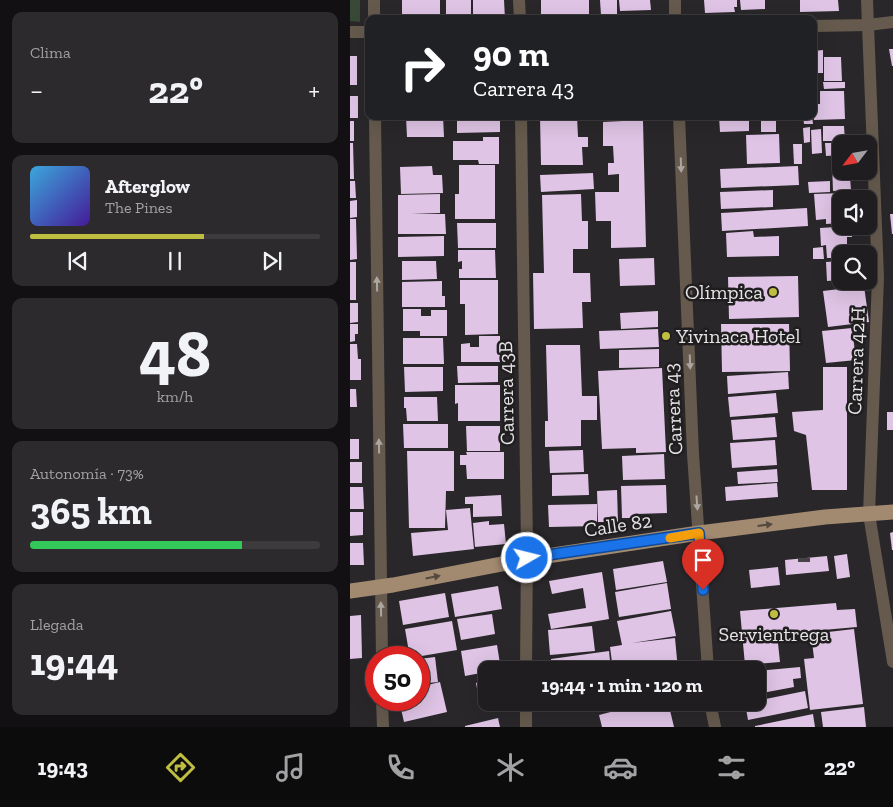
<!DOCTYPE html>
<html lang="es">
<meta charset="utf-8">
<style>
:root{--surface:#201d20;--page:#2d2a2d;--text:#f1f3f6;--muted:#a2a2a5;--line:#3d3b3e;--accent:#bfbe41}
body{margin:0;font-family:"Zilla Slab",serif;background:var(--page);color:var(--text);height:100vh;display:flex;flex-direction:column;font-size:19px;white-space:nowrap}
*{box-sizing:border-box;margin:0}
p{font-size:16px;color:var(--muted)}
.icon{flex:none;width:28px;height:28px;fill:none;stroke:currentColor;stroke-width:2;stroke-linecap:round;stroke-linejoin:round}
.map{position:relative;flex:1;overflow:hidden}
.details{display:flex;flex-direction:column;gap:12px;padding:12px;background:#121012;width:350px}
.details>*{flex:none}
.banner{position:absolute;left:15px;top:15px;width:452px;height:105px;border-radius:10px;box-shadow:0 5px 20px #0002,0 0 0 1px var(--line);background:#202124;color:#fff;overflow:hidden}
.needle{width:32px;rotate:239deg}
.fabs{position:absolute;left:482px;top:135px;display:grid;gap:10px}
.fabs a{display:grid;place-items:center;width:45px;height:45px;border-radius:10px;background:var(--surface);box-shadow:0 5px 20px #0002,0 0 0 1px var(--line);font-size:25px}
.speed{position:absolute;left:15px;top:646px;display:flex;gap:10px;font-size:25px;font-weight:700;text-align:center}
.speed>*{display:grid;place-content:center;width:65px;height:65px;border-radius:50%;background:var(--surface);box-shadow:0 5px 20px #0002,0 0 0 1px var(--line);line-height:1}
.speed .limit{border:8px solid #d22;background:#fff;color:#111}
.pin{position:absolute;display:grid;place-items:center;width:42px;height:42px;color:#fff;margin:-51px -21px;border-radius:50% 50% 50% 0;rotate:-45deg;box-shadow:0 0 5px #0007}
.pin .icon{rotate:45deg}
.me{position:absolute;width:55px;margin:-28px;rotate:82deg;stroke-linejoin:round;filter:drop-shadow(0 0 4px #0008)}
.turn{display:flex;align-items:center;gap:18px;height:105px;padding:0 25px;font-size:22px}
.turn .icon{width:65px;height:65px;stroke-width:2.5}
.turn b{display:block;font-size:35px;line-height:42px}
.big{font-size:38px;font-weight:700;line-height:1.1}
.details .card{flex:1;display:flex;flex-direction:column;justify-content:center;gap:8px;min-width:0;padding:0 18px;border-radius:10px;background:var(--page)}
.details .dial{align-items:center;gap:0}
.dial b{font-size:65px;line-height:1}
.song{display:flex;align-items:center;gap:15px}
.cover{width:60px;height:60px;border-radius:8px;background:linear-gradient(135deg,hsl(200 70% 55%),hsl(260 70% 35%))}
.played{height:5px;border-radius:2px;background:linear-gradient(90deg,var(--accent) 60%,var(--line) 60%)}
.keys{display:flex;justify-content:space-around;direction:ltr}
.heat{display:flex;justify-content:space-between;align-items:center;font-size:28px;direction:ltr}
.charge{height:8px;border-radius:4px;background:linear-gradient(90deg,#34c759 73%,var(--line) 0)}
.trip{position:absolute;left:128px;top:661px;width:288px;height:50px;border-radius:10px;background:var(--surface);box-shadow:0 5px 20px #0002,0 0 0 1px var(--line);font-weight:700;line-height:50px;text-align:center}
.tab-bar{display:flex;height:80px;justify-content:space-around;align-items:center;background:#0d0c0d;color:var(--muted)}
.tab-bar .icon{width:35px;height:35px}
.tab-bar .selected{color:var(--accent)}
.tab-bar b{font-size:22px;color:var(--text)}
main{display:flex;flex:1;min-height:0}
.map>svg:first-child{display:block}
</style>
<main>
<section class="details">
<div class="card"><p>Clima</p>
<div class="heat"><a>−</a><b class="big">22°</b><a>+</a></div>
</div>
<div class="card">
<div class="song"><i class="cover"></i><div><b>Afterglow</b><p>The Pines</p></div></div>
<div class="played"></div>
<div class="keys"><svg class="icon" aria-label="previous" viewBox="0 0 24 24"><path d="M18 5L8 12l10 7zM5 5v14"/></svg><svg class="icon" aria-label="pause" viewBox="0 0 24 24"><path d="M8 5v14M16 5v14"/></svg><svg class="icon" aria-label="next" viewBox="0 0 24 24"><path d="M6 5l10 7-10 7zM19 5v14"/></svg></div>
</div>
<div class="card dial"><b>48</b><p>km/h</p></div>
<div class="card"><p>Autonomía · 73%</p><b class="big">365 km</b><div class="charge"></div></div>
<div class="card"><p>Llegada</p><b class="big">19:44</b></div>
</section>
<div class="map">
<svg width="543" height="727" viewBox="0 0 543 727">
<rect width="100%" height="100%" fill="#2a272a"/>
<path fill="#394937" d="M0,0H10V22L0,21Z"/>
<g fill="#dfc4e5">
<rect x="52" y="0" width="38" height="19"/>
<rect x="96" y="0" width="25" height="19"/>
<path d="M123,0H154L155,19H123Z"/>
<path d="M191,0H239V19L191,18Z"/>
<path d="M250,0H267V15H251Z"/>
<path d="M269,0H300L301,10L270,11Z"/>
<path d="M354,0H387V7H384L385,12L355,13Z"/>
<path d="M390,0H415V9L391,10Z"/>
<path d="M450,0H488L489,11L450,12Z"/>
<path d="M539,49H543V66H542Z"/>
<path d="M473,50V73H464V51Z"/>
<rect x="0" y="56" width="7" height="29"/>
<path d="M474,57H491L492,81H474Z"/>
<path d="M473,82H495V88L474,89Z"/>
<path d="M470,91H494L495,119L464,120V104H470Z"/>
<rect x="0" y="96" width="8" height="22"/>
<path d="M93,116L94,137H57L56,117Z"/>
<path d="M150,116V132L107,133V118Z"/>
<path d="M190,116H227L228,137H238V147H232L233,165H191Z"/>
<path d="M273,116H297V121H293L296,247L261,248V221H246L245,192H269V174L258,175V163H264L263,146H253V122L273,121Z"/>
<path d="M369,116H409V119L399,120V131L370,132Z"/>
<path d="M411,116H419V121H426V132H411Z"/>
<path d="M453,116H462L463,124H454Z"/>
<rect x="0" y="121" width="4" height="20"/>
<path d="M473,126H494L495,141H473Z"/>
<path d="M460,127V142L454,143L453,128Z"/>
<path d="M471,129L472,153L462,154L461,130Z"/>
<path d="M429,134L430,163L397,164L396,135Z"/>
<path d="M133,137H149V164H129L128,160H103V141H133Z"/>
<path d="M0,143H3L4,179H0Z"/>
<path d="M475,143H491V155L476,156Z"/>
<path d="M443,144H452V164H444Z"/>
<path d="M491,163V171H496V177H500L501,190L483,191L482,164Z"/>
<path d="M109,165H145V219H105V194H109Z"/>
<path d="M82,166L83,175H92L93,193L51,194L50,167Z"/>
<path d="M448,166L449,185L371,188L370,169Z"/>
<path d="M243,173L244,189L191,192L190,175Z"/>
<path d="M0,181H5L6,198H0Z"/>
<path d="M480,181V192L459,193L458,182Z"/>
<path d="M423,190V207L371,209L370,192Z"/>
<path d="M494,193L495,199H491V223L476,224V219L466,220L464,194Z"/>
<path d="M90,194V213L61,214H95L96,234H48V195Z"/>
<path d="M231,194L232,221H238V249H223V273H240L241,302H232L233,328L184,329L183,273H194L192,195Z"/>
<path d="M7,200V217L0,218V201Z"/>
<path d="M457,208L458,226L372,231L371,213Z"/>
<path d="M540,214H543V234H542Z"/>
<path d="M0,219H6L7,259L0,260Z"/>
<path d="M107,223H146V248H108Z"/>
<path d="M501,226L502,237H497V246L502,245V254H491V258H477L476,245L471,246L470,228Z"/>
<path d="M403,231L404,237L429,236V256L377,257L376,233Z"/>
<path d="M94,236V256L48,257V237Z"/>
<path d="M473,247L474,259H463V248Z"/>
<path d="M108,250H145L146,278H109V269H112V261L108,262Z"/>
<path d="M304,258L305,285L270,286L269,259Z"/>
<path d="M52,261H86L87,279L52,280Z"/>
<path d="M491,261V280L477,281L476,262Z"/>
<rect x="0" y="262" width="6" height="38"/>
<path d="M448,276L449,317L379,319L378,277Z"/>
<path d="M110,280H148V334L115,335V304H110Z"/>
<path d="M92,281V296H95V307H52V282Z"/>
<path d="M514,286L519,322L478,327L473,291Z"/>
<path d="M0,303H8V322L0,323Z"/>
<path d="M53,309H71V316H81V310H97V336H70V331H53Z"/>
<path d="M308,311V327L271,329L270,313Z"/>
<path d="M0,324H8V334H5V341L0,342Z"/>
<path d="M371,324H439L440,371L372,372Z"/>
<path d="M502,328L506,360L476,363L472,331Z"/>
<path d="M308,329L309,347L250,349L249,331Z"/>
<path d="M129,336H150V362H111V344L120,343V347H129Z"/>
<path d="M53,338H93L94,364H53Z"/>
<path d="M0,344H7L8,359H11V380H0Z"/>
<path d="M196,345H230L232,396H247V420H231V446L195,447V421H198Z"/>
<path d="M309,349V367L269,368V350Z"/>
<path d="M107,366H148V382L108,383Z"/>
<path d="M54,367H93V391L55,392Z"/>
<path d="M473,367H497V490H462L456,435L444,431L442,412L473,410Z"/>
<path d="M312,368L316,452L286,453V448L252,449L248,371Z"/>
<path d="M438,372L439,389L378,394L377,376Z"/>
<path d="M105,385H150V421H108V403L105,404Z"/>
<path d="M0,389H6L7,407H0Z"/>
<path d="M426,393L428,413L380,417L378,397Z"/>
<path d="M54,397H87L88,421H57L56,408H54Z"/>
<rect x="537" y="412" width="6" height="18"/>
<path d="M425,417L427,437L383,440L381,420Z"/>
<path d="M53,424H98V448H54Z"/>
<path d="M116,426H150V451H117Z"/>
<rect x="0" y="439" width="9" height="20"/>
<path d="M425,440L427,465L382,468L380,443Z"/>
<path d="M233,450L234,472L200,473L199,451Z"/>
<path d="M57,451H104V491H96L95,528H59Z"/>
<path d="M116,452H154V479H117L116,465H110V455H117Z"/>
<path d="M314,454L315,479L273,480L272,456Z"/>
<rect x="0" y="462" width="12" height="21"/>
<path d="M427,469L428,482L388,484L387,472Z"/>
<path d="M238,474L239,495L202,496V475Z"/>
<path d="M427,483L428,497L376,501L375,487Z"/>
<path d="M316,485L317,513L286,514V518H272L271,486Z"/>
<path d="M0,487H13L14,509H0Z"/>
<path d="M267,490L268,522H248L247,491Z"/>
<path d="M151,495L152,516L123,517V504H115V497Z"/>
<path d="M247,504V526L199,527L198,505Z"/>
<path d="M120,508L124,549L63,556L61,533L98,530L96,510Z"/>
<path d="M0,512H13V535L0,536Z"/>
<path d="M139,521V525L154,524L156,544L125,547L123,523Z"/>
<path d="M543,532V550H542L540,533Z"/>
<path d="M0,543H13L14,565H0Z"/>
<path d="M497,554L500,577L487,579L484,556Z"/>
<path d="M477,556L479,571L436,575L435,560Z"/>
<path d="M313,561L317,582L266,590L263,569Z"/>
<path d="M428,567L430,585L401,588L399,570Z"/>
<path d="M252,572L259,619L201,629L198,614L236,608L233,588L202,594L199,581Z"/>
<path d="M317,583L321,609L269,617L265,592Z"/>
<path d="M148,586L152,609L105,617L101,594Z"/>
<path d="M95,593L99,617L53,625L49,601Z"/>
<path d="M486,603L487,610L505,609L507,627L427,634L430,662L395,665L390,611Z"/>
<path d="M321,611L326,636L282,643L325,638L328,670H279V668L263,670L260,647L272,645L267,621Z"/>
<path d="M142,614L145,634L111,640L107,619Z"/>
<path d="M11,615L12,658L0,659V616Z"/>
<path d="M102,621L107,650L60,658L55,629Z"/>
<path d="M242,626L245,651L200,655L198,630Z"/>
<path d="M504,629L513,704L460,710L454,659L464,658L461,634Z"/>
<path d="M147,645L151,670H136V672L115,676L111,651Z"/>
<path d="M259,651L261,670H202L201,659Z"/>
<path d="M85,657L88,682L69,684V659Z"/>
<path d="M450,667L451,678L443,679L444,687L406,694V671Z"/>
<path d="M136,681V704L130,705L126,683Z"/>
<path d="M90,682L97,712L54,722L49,700H69V687Z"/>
<path d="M455,691L458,708L398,720L395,703L406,702V701Z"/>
<path d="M299,702H318L324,727H252L249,715Z"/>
<path d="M514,707L516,727H473L471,712Z"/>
<path d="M463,714L465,727H405V726Z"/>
<path d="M148,718L150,727H115V726Z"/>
</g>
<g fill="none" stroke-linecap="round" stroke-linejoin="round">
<path stroke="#464346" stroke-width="12" stroke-dasharray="12 6" stroke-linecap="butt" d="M454,558V562"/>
<g stroke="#655a4d" stroke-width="12">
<path d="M24,0V19"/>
<path d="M169,0L170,19"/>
<path d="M325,0V19"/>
<path d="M517,0L528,277L519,514L543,662"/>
<path d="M464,26L518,25L543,22"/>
<path d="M0,32H19"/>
<path d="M25,116L32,658"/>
<path d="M171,116L177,547L176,670"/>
<path d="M329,116L343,454L358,670"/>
<path d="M32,700L33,727"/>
<path d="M360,702L365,727"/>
<path d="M176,727V702"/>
</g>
<path stroke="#a28a70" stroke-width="15" d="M0,591L43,585L177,559L349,533L475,517L543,512"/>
</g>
<defs><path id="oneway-solid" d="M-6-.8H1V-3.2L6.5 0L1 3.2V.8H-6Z" transform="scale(1.25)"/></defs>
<g fill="#aca6a1">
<use href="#oneway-solid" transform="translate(331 165) rotate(88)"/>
<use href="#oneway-solid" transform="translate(27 284) rotate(-91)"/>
<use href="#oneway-solid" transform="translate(340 362) rotate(88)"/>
<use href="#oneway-solid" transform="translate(29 446) rotate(-91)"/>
<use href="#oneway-solid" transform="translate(347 503) rotate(86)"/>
<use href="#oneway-solid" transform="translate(31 609) rotate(-91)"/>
</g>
<g fill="#554940">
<use href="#oneway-solid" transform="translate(415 525) rotate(-7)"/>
<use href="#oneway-solid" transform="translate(83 577) rotate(-11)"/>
</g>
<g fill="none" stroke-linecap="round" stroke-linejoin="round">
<defs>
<path id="route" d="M177,558L349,533L353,590"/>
</defs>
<use href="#route" stroke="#114b97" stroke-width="12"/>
<use href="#route" stroke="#1a73e8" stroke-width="9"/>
<path stroke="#f59e0b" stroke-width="9" d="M320,538L349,533L350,550"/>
</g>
<g fill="#bfbe41" stroke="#211e20" stroke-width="2">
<circle cx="423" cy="292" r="5"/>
<circle cx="316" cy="336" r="5"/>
<circle cx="424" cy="614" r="5"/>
</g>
<g text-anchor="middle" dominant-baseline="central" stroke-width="5" stroke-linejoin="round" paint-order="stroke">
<g font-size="20" fill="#e6e4e6" stroke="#211e20" text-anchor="end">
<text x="413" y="292">Olímpica</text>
<text x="326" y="336" text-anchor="start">Yivinaca Hotel</text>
<text x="424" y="634" text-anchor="middle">Servientrega</text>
</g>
<g font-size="20" fill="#e6e4e6" stroke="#211e20">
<text transform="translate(506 361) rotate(-88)">Carrera 42H</text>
<text transform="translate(156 393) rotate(-91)">Carrera 43B</text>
<text transform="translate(323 409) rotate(-93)">Carrera 43</text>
<text transform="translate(268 525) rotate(-8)">Calle 82</text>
</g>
</g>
</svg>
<div class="fabs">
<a><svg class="needle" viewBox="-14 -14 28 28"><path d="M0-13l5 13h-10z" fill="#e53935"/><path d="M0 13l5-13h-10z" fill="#a2a2a5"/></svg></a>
<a><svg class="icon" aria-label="sound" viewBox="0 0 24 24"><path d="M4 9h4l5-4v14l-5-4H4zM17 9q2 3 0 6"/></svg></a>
<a><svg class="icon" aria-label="search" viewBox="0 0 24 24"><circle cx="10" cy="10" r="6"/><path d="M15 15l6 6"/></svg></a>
</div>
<div class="speed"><div class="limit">50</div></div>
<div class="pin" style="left:353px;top:590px;background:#d93025"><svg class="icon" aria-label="arrive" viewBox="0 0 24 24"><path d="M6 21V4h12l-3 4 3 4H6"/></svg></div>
<svg class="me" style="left:177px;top:558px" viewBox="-20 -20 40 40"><circle r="17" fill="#1a73e8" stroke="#fff" stroke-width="3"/><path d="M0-11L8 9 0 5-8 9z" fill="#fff"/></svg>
<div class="trip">19:44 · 1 min · 120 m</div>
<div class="banner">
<div class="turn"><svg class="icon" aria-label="right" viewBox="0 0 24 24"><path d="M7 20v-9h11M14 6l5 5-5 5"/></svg><div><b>90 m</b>Carrera 43</div></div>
</div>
</div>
</main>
<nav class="tab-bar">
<b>19:43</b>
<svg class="icon selected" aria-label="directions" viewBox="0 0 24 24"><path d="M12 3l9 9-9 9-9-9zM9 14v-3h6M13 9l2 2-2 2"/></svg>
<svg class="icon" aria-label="music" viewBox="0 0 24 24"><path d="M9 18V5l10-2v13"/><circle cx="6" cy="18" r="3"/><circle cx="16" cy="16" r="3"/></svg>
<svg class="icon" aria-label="phone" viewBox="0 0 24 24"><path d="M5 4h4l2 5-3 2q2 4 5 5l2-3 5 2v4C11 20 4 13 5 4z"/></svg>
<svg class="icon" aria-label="climate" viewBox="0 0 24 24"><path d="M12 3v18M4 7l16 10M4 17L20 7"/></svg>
<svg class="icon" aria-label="car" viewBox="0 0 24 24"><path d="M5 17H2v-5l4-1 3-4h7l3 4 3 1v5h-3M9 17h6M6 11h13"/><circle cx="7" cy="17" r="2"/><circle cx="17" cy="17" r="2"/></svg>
<svg class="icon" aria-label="filters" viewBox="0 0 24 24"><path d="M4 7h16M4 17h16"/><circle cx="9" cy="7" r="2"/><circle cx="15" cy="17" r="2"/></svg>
<b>22°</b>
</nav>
